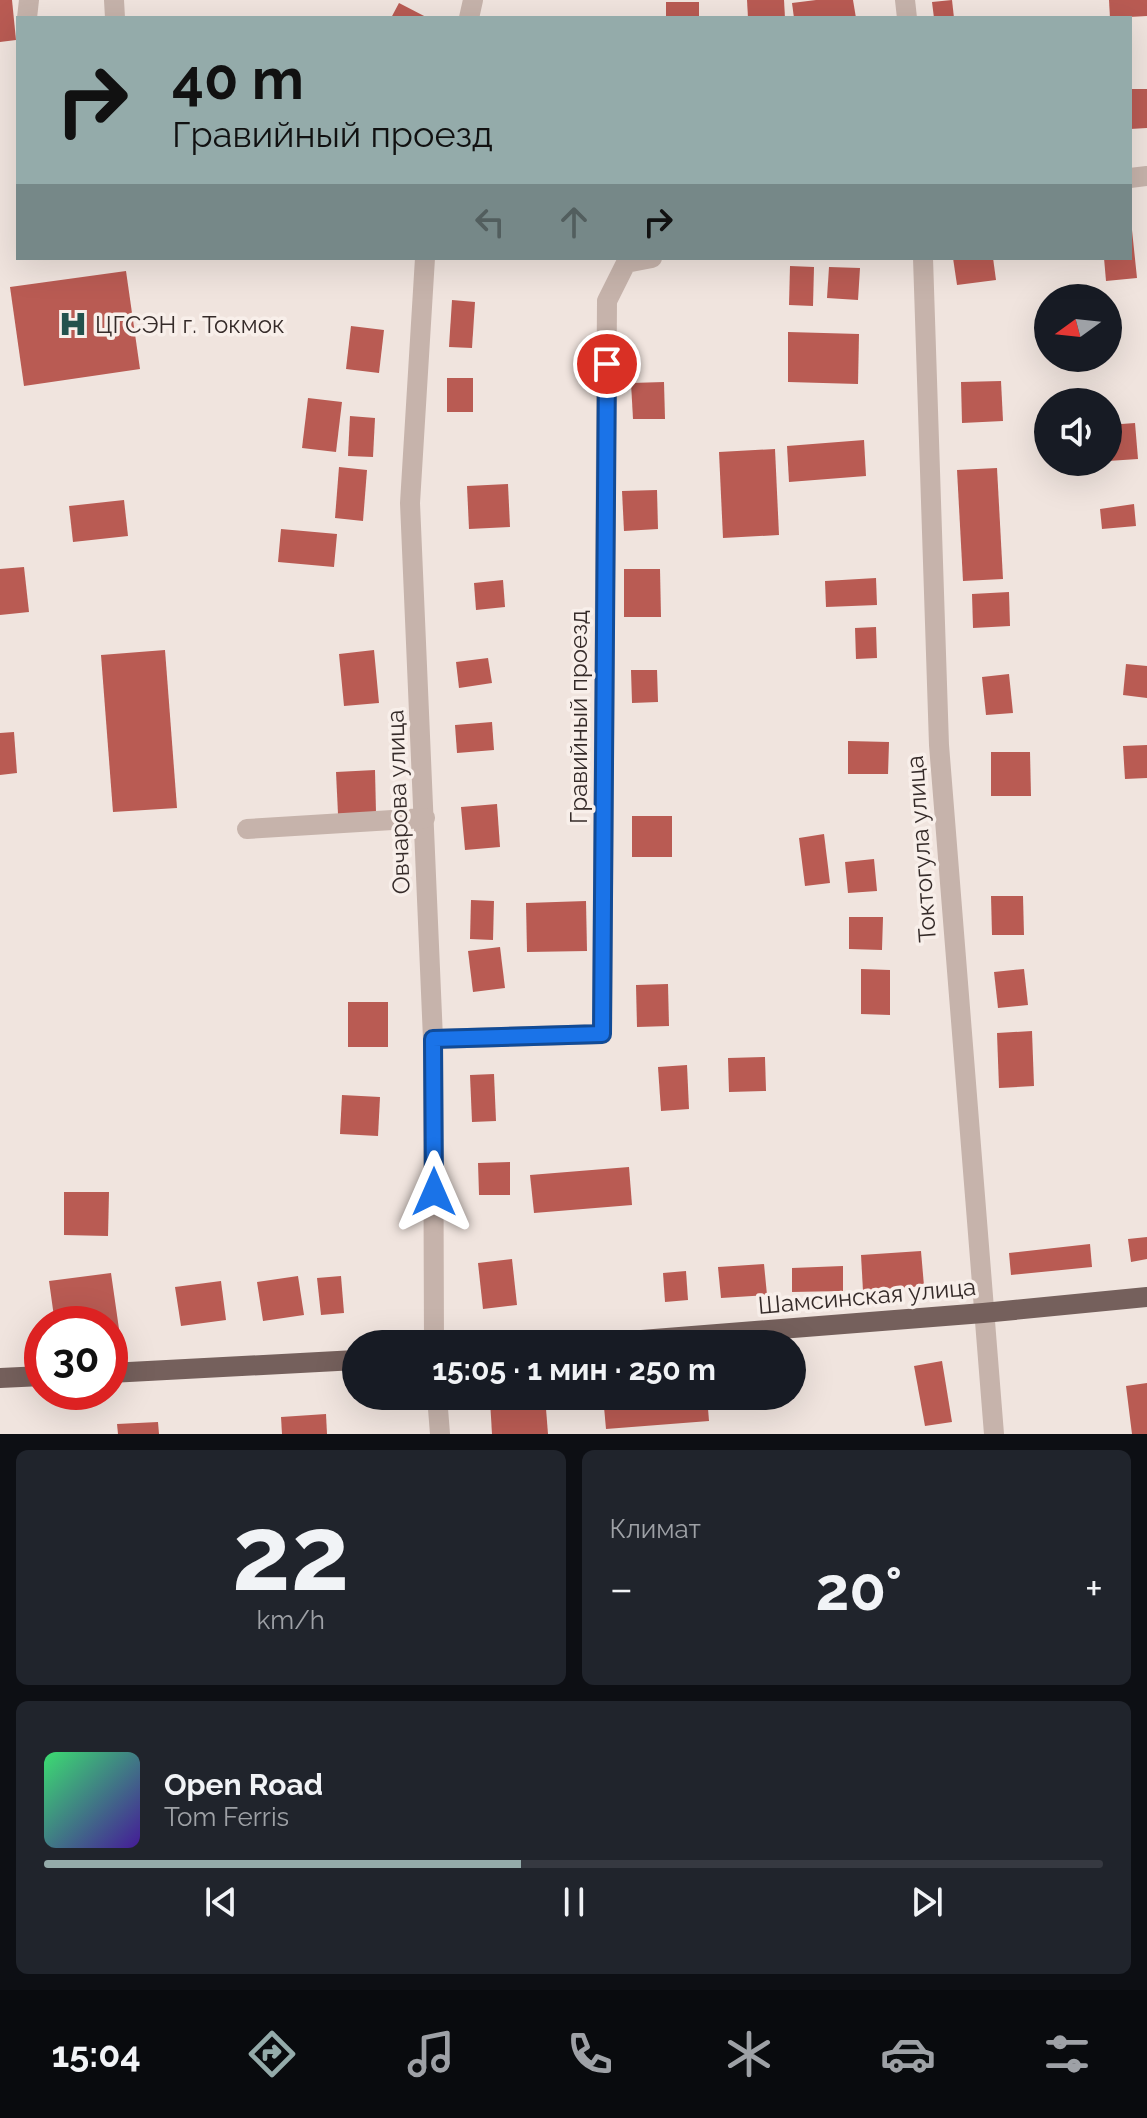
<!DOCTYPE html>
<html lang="ru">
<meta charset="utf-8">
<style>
:root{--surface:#171b24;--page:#20242c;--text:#f1f3f6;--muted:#9ea1a6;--line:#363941;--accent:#94abaa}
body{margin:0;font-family:Raleway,sans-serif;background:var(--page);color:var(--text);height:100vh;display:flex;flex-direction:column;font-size:30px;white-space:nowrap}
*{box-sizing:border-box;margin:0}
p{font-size:26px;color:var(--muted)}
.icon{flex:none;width:44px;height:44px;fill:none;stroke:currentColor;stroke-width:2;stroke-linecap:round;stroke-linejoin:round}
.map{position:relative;height:1434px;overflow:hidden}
.sheet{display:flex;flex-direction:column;gap:16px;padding:16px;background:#0d0f14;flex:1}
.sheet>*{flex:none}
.hud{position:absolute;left:16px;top:16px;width:1116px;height:244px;border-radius:0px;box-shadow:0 8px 32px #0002;background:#94abaa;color:#111;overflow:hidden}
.needle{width:52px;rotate:255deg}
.buttons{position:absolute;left:1034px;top:284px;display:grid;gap:16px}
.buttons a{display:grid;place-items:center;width:88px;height:88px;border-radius:50%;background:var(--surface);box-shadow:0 8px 32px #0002;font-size:40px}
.speed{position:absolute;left:24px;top:1306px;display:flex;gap:16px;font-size:40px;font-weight:700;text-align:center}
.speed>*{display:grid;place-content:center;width:104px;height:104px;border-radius:50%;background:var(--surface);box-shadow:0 8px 32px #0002;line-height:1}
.speed .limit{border:12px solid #d22;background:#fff;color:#111}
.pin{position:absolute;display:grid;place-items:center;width:68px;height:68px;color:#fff;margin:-34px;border:4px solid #fff;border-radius:50%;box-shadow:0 2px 8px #0007}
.me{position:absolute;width:88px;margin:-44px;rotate:0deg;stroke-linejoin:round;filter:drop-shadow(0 0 6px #0008)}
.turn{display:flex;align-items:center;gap:28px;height:168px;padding:0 24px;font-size:36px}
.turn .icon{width:104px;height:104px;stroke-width:2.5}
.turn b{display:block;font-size:56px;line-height:68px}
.lanes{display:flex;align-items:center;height:76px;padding:0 24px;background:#0003;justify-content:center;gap:40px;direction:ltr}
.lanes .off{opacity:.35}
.big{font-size:60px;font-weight:700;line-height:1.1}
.sheet .card{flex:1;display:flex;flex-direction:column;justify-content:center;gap:12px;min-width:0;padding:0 28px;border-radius:12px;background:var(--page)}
.sheet .dial{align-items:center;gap:0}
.dial b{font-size:104px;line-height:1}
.song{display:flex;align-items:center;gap:24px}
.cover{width:96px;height:96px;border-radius:12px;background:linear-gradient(135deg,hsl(140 70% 55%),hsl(260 70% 35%))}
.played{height:8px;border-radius:4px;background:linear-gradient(90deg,var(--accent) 45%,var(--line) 45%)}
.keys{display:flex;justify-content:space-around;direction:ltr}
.heat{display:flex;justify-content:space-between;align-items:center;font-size:44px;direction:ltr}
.sheet .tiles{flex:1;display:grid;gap:16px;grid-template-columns:1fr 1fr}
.card:last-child{grid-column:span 2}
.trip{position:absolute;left:342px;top:1330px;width:464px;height:80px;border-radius:40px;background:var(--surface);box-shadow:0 8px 32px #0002;font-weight:700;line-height:80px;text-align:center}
.tab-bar{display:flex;height:128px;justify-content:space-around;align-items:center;background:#090b0e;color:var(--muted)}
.tab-bar .icon{width:56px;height:56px}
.tab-bar .current{color:var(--accent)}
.tab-bar b{font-size:36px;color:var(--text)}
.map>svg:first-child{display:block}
</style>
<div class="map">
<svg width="1147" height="1434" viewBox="0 0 1147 1434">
<rect width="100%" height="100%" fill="#f0e4de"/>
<g fill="#b95b53">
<path d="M0,0H12L16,40L0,42Z"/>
<path d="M747,0H784L785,18H748Z"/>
<path d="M816,0H853L856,18H794L792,3Z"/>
<path d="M952,0L954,18H934L932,2Z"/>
<path d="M1109,0H1147V16L1110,18Z"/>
<rect x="666" y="2" width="33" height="16"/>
<path d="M399,3L428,18H391Z"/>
<path d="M1130,89H1147V128L1130,129Z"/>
<path d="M1130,230H1132L1137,278L1106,281L1104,258H1130Z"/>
<path d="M953,258H993L996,280L957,285Z"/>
<path d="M790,266L814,267L813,306L789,305Z"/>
<path d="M829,267L860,268L858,300L827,298Z"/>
<path d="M126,271L140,369L24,386L10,287Z"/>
<path d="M452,300L475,302L472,348L449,347Z"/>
<path d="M351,326L384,330L379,373L346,369Z"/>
<path d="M788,332L859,334L858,384L788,382Z"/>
<rect x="447" y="378" width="26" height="34"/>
<path d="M1001,381L1003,421L962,423L961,382Z"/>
<path d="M664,382L665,419H633L631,383Z"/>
<path d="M308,398L342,402L336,452L302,448Z"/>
<path d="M350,416L375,418L373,457L348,456Z"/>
<path d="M1135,423L1138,459L1108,461V425Z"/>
<path d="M864,440L866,476L789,482L787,446Z"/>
<path d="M775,449L779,535L723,538L719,452Z"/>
<path d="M339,467L367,470L363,521L335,518Z"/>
<path d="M997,468L1003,579L963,581L957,470Z"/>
<path d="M508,484L510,527L469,529L467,486Z"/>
<path d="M657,490L658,529L624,531L622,491Z"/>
<path d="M124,500L128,536L73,542L69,506Z"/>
<path d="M1134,504L1136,526L1102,529L1100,509Z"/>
<path d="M281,529L337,534L334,567L278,562Z"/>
<path d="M24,567L29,612L0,615V569Z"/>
<path d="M624,569H660L661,617H624Z"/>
<path d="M876,578L877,605L826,607L825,581Z"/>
<path d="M503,580L505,607L476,610L474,583Z"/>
<path d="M1009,592L1010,626L973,628L972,594Z"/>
<path d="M876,627L877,658L856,659L855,628Z"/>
<path d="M165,650L177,808L113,812L101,655Z"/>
<path d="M374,650L379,703L344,706L339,654Z"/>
<path d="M488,658L492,683L459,688L456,662Z"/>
<path d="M1126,664L1147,666V698L1123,695Z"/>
<path d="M631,670H657L658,702L632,703Z"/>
<path d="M1009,674L1013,713L986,715L982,677Z"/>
<path d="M492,722L494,750L457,753L455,725Z"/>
<path d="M14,732L17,773L0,775V733Z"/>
<path d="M848,741L889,742L888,774H848Z"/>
<path d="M1147,745V778L1125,779L1123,746Z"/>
<path d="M991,752H1030L1031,796H991Z"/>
<path d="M375,770L376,813L338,814L336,772Z"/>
<path d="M497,804L500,847L465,850L461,807Z"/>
<rect x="632" y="816" width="40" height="41"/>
<path d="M824,834L830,883L805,886L799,838Z"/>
<path d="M874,859L877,891L848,893L845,862Z"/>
<path d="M991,896H1023L1024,935H992Z"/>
<path d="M471,900L494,901L493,940L470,939Z"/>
<path d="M586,901L587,951L527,952L526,903Z"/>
<path d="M849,917H883L882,950L849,949Z"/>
<path d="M500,947L505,988L473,992L468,951Z"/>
<path d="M861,969L890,970V1015L861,1014Z"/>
<path d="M1024,969L1028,1005L998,1008L994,972Z"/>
<path d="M668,984L669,1026L637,1027L636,985Z"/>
<rect x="348" y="1002" width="40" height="45"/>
<path d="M1032,1031L1034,1086L999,1088L997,1033Z"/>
<path d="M765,1057L766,1091L729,1092L728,1058Z"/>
<path d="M687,1065L689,1109L661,1111L658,1067Z"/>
<path d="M494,1074L496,1121L472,1122L470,1075Z"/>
<path d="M342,1095L380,1097L378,1136L340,1134Z"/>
<path d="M510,1162V1195H479L478,1163Z"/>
<path d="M629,1167L632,1205L534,1213L530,1175Z"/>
<path d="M64,1192H109L108,1236L64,1235Z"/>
<path d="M1147,1237V1259L1131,1262L1128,1239Z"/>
<path d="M1090,1244L1092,1267L1011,1275L1009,1253Z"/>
<path d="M921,1251L924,1286L863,1291L861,1255Z"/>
<path d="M512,1259L517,1305L483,1309L478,1263Z"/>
<path d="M764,1264L767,1295L721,1298L718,1267Z"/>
<path d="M843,1266V1291L792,1292V1268Z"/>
<path d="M686,1271L688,1300L665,1302L663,1273Z"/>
<path d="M111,1273L119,1329L110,1330V1324H55L49,1281Z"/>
<path d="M298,1276L304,1315L263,1321L257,1282Z"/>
<path d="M341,1276L344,1313L321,1315L317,1278Z"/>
<path d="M221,1281L226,1320L181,1326L175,1287Z"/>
<path d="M942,1361L952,1422L925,1426L914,1366Z"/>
<path d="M1147,1383V1434H1132L1126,1386Z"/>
<path d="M545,1396L548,1434H492L490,1400Z"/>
<path d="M603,1396H707L709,1421L606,1429Z"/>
<path d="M326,1414L327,1434H282L281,1417Z"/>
<path d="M158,1422L159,1434H118L117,1424Z"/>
</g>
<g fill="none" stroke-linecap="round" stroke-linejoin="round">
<g stroke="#c6b3ab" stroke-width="20">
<path d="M114,0L115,18"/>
<path d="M905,0L907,18"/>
<path d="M27,18L29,0"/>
<path d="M469,18L473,0"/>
<path d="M1130,178L1147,176"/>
<path d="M425,258L410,503L433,1039L434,1344"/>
<path d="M923,258L939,745L994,1434"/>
<path d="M247,829L425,818"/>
<path d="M433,1039L602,1034L607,301L626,263L652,258"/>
<path d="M437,1396L440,1434"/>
</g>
<g stroke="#75605c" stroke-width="20">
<path d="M591,1344L983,1313L1147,1297"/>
<path d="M110,1373L356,1360"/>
<path d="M0,1378L42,1376"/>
</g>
</g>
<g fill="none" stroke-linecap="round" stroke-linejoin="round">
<defs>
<path id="route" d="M434,1192L433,1039L602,1034L607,364"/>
</defs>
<use href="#route" stroke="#114b97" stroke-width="20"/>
<use href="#route" stroke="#1a73e8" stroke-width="14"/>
</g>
<defs>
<symbol id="hospital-bare" viewBox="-9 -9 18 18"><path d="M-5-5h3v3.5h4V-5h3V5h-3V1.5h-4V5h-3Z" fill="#23524d" stroke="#f8efea" stroke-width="2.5" paint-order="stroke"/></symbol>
</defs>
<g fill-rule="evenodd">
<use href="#hospital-bare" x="53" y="304" width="40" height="40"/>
</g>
<g text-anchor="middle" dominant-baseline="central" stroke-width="7" stroke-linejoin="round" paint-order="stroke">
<g font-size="24" fill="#352b29" stroke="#f8efea" text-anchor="start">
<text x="95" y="324">ЦГСЭН г. Токмок</text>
</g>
<g font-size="24" fill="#352b29" stroke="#f8efea">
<text transform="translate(578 717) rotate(-90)">Гравийный проезд</text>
<text transform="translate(398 802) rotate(-92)">Овчарова улица</text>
<text transform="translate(921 849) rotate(-94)">Токтогула улица</text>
<text transform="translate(867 1296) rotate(-5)">Шамсинская улица</text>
</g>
</g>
</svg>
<div class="buttons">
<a><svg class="needle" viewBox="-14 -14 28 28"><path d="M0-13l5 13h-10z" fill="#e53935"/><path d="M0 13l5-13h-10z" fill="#9ea1a6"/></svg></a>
<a><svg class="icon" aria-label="sound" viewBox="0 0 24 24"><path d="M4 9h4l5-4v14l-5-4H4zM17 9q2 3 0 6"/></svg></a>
</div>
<div class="speed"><div class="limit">30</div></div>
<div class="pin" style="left:607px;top:364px;background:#d93025"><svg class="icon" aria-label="arrive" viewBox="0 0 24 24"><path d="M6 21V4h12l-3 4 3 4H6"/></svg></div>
<svg class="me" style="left:434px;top:1192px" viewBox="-20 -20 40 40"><path d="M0-17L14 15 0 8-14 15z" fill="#1a73e8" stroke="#fff" stroke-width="4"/></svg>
<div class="trip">15:05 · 1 мин · 250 m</div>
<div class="hud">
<div class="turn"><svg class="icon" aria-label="right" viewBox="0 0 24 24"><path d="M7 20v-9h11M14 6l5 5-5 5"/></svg><div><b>40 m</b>Гравийный проезд</div></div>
<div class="lanes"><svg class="icon off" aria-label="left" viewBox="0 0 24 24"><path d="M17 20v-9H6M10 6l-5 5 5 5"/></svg><svg class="icon off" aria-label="ahead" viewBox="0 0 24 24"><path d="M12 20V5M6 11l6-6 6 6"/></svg><svg class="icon" aria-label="right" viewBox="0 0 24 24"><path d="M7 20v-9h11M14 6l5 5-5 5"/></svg></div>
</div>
</div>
<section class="sheet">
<div class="tiles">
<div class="card dial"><b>22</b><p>km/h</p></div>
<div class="card"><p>Климат</p>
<div class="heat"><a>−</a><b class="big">20°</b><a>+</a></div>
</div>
<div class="card">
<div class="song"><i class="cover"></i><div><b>Open Road</b><p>Tom Ferris</p></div></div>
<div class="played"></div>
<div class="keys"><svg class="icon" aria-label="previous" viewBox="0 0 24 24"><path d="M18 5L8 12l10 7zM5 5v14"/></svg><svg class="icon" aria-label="pause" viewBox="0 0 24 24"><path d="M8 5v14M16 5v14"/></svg><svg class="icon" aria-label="next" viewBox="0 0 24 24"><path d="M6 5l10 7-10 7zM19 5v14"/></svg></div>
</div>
</div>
</section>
<nav class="tab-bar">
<b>15:04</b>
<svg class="icon current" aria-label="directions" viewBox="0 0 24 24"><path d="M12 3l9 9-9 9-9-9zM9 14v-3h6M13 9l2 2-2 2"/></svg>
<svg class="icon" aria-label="music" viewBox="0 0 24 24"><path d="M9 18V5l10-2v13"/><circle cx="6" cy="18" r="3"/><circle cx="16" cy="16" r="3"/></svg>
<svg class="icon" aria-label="phone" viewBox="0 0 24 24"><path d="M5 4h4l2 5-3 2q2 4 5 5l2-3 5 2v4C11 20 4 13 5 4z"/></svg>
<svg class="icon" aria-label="climate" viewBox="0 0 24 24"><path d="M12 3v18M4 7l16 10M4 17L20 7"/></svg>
<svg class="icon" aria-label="car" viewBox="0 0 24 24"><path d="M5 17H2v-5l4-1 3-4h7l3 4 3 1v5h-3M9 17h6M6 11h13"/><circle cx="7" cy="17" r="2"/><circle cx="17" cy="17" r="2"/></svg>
<svg class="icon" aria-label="filters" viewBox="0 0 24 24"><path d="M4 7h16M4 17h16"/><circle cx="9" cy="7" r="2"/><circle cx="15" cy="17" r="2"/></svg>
</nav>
